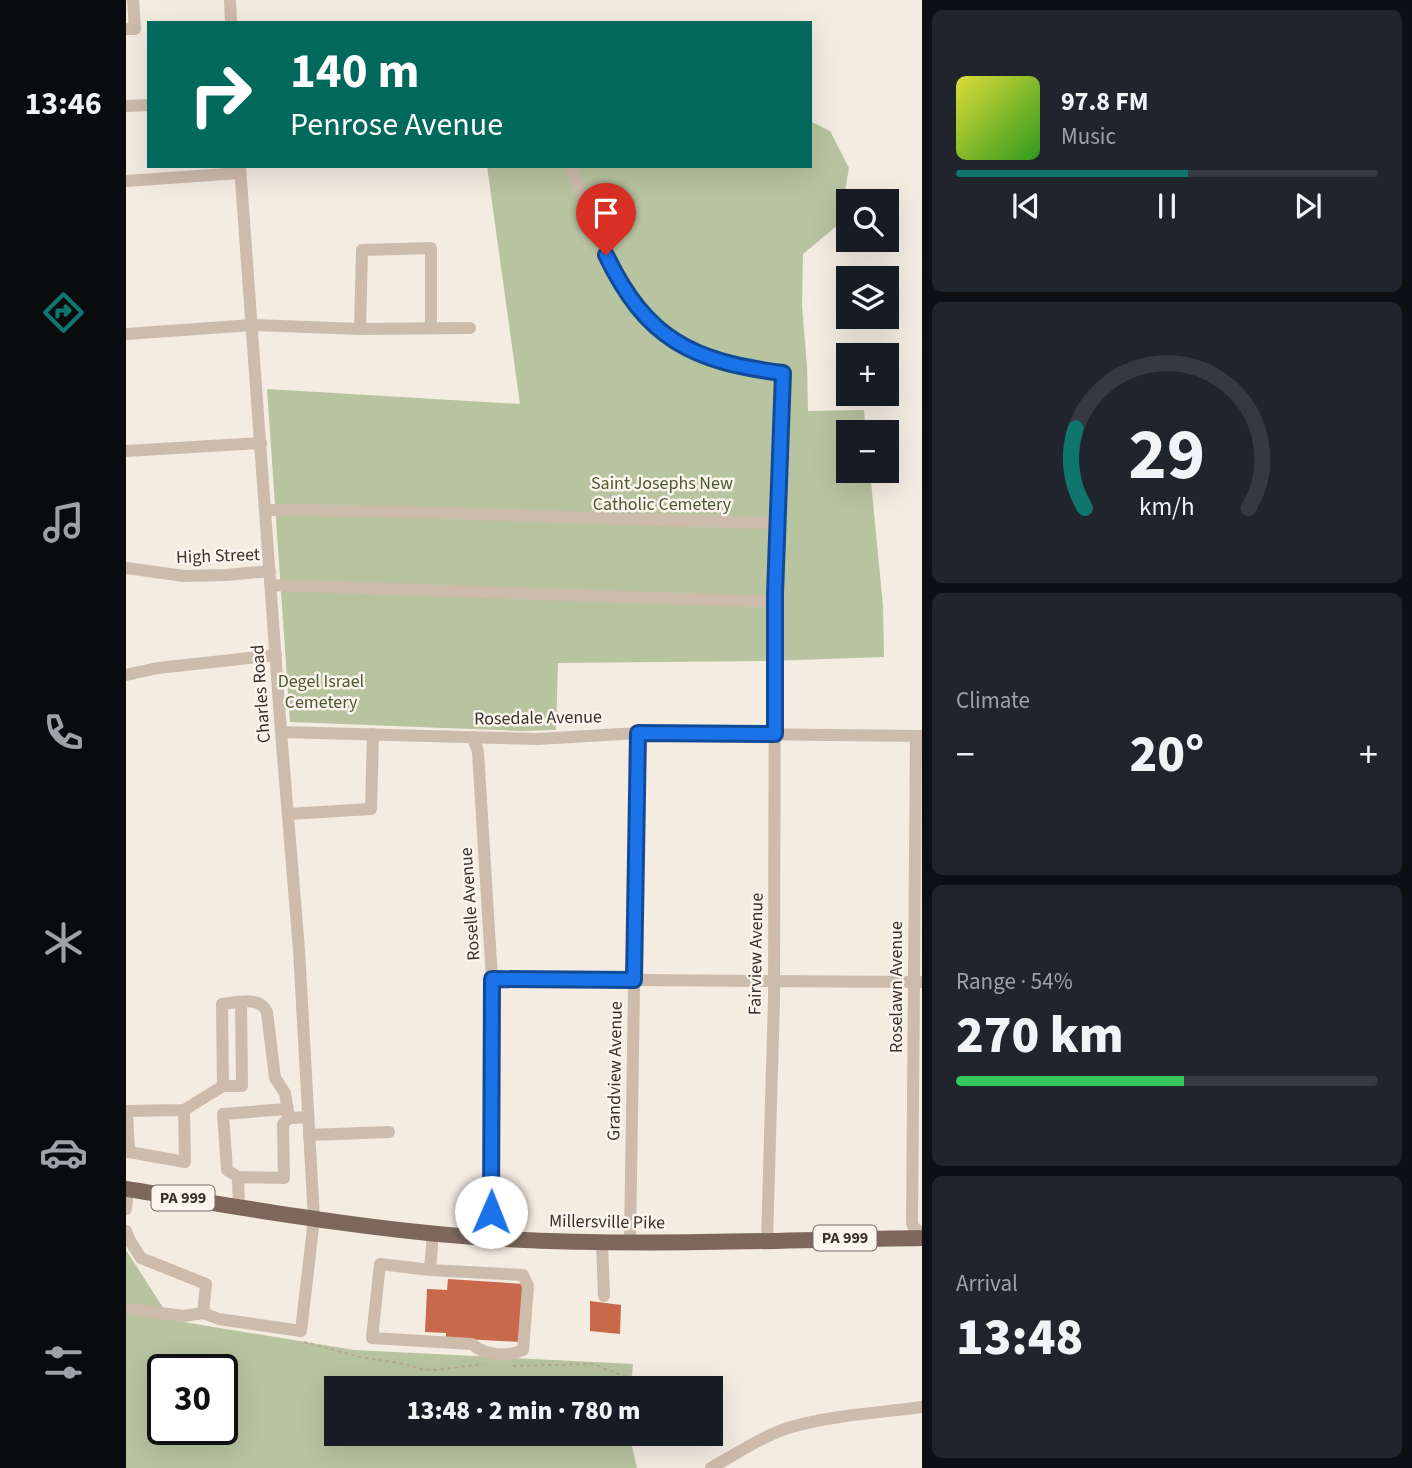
<!DOCTYPE html>
<meta charset="utf-8">
<style>
:root{--surface:#171b24;--page:#20242c;--text:#f1f3f6;--muted:#9ea1a6;--line:#363941;--accent:#0f766e}
body{margin:0;font-family:"Source Sans 3",sans-serif;background:var(--page);color:var(--text);height:100vh;display:flex;flex-direction:column;font-size:26px;white-space:nowrap}
*{box-sizing:border-box;margin:0}
p{font-size:23px;color:var(--muted)}
.icon{flex:none;width:38px;height:38px;fill:none;stroke:currentColor;stroke-width:2;stroke-linecap:round;stroke-linejoin:round}
.map{position:relative;flex:1;overflow:hidden}
.side{display:flex;flex-direction:column;gap:10px;padding:10px;background:#0d0f14;width:490px}
.side>*{flex:none}
.banner{position:absolute;left:21px;top:21px;width:665px;height:147px;border-radius:0px;box-shadow:0 7px 28px #0002;background:#00695c;color:#fff;overflow:hidden}
.fabs{position:absolute;left:710px;top:189px;display:grid;gap:14px}
.fabs a{display:grid;place-items:center;width:63px;height:63px;border-radius:0px;background:var(--surface);box-shadow:0 7px 28px #0002;font-size:35px}
.speed{position:absolute;left:21px;top:1354px;display:flex;gap:14px;font-size:35px;font-weight:700;text-align:center}
.speed>*{display:grid;place-content:center;width:91px;height:91px;border-radius:50%;background:var(--surface);box-shadow:0 7px 28px #0002;line-height:1}
.speed .limit{border:4px solid #111;border-radius:10px;background:#fff;color:#111}
.pin{position:absolute;display:grid;place-items:center;width:60px;height:60px;color:#fff;margin:-72px -30px;border-radius:50% 50% 50% 0;rotate:-45deg;box-shadow:0 0 7px #0007}
.pin .icon{rotate:45deg}
.me{position:absolute;width:77px;margin:-38px;rotate:1deg;stroke-linejoin:round;filter:drop-shadow(0 0 5px #0008)}
.turn{display:flex;align-items:center;gap:24px;height:147px;padding:0 28px;font-size:32px}
.turn .icon{width:91px;height:91px;stroke-width:2.5}
.turn b{display:block;font-size:49px;line-height:60px}
.big{font-size:52px;font-weight:800;line-height:1.1}
.side .card{flex:1;display:flex;flex-direction:column;justify-content:center;gap:10px;min-width:0;padding:0 24px;border-radius:10px;background:var(--page)}
.side .dial{align-items:center;gap:0}
.dial svg{height:182px;overflow:visible;fill:none;stroke:var(--line);stroke-width:7;stroke-linecap:round;text-anchor:middle}
.dial text{fill:var(--text);stroke:none}
.song{display:flex;align-items:center;gap:21px}
.cover{width:84px;height:84px;border-radius:10px;background:linear-gradient(135deg,hsl(60 70% 55%),hsl(110 70% 35%))}
.played{height:7px;border-radius:4px;background:linear-gradient(90deg,var(--accent) 55%,var(--line) 55%)}
.keys{display:flex;justify-content:space-around;direction:ltr}
.heat{display:flex;justify-content:space-between;align-items:center;font-size:38px;direction:ltr}
.charge{height:10px;border-radius:5px;background:linear-gradient(90deg,#34c759 54%,var(--line) 0)}
.trip{position:absolute;left:198px;top:1376px;width:399px;height:70px;border-radius:0px;background:var(--surface);box-shadow:0 7px 28px #0002;font-weight:800;line-height:70px;text-align:center}
main{display:flex;flex:1;min-height:0}
.dock{display:flex;flex-direction:column;width:126px;justify-content:space-around;align-items:center;background:#090b0e;color:var(--muted)}
.dock .icon{width:49px;height:49px}
.dock .active{color:var(--accent)}
.dock b{font-size:32px;color:var(--text)}
.map>svg:first-child{display:block}
</style>
<main>
<nav class="dock">
<b>13:46</b>
<svg class="icon active" aria-label="directions" viewBox="0 0 24 24"><path d="M12 3l9 9-9 9-9-9zM9 14v-3h6M13 9l2 2-2 2"/></svg>
<svg class="icon" aria-label="music" viewBox="0 0 24 24"><path d="M9 18V5l10-2v13"/><circle cx="6" cy="18" r="3"/><circle cx="16" cy="16" r="3"/></svg>
<svg class="icon" aria-label="phone" viewBox="0 0 24 24"><path d="M5 4h4l2 5-3 2q2 4 5 5l2-3 5 2v4C11 20 4 13 5 4z"/></svg>
<svg class="icon" aria-label="climate" viewBox="0 0 24 24"><path d="M12 3v18M4 7l16 10M4 17L20 7"/></svg>
<svg class="icon" aria-label="car" viewBox="0 0 24 24"><path d="M5 17H2v-5l4-1 3-4h7l3 4 3 1v5h-3M9 17h6M6 11h13"/><circle cx="7" cy="17" r="2"/><circle cx="17" cy="17" r="2"/></svg>
<svg class="icon" aria-label="filters" viewBox="0 0 24 24"><path d="M4 7h16M4 17h16"/><circle cx="9" cy="7" r="2"/><circle cx="15" cy="17" r="2"/></svg>
</nav>
<div class="map">
<svg width="796" height="1468" viewBox="0 0 796 1468">
<rect width="100%" height="100%" fill="#f4ebe1"/>
<g fill="#b8c4a0" fill-rule="evenodd">
<path d="M684,121L704,131L723,168L713,224L677,254L676,306L681,366L682,411L738,410L740,432H723V471H744L757,606L758,657L644,661L432,663L430,730L396,731L164,722L141,389L394,404L361,166H684Z"/>
<path d="M0,1250L45,1320L228,1350L507,1364L505,1388H210V1433H503L511,1468H0ZM37,1370H96V1430H37Z"/>
</g>
<g fill="#c8694b">
<path d="M322,1279L398,1284L394,1342L320,1338V1333L299,1332L301,1289L321,1290Z"/>
<path d="M464,1301L495,1305L494,1334L464,1331Z"/>
</g>
<g fill="none" stroke-linecap="round" stroke-linejoin="round">
<g stroke="#b9a596" stroke-width="2" stroke-dasharray="3.5 3.5" stroke-linecap="butt">
<path d="M178,1342L234,1357L284,1365L293,1369L310,1370L357,1364"/>
<path d="M387,1366L466,1364L506,1379"/>
</g>
<g stroke="#cdbbac" stroke-width="12">
<path d="M104,0L105,23"/>
<path d="M0,29H9L7,0"/>
<path d="M0,106L23,105"/>
<path d="M444,166C496,289 507,355 657,373L649,594L648,999L641,1241"/>
<path d="M0,181L114,173"/>
<path d="M234,329L236,250L305,248V328"/>
<path d="M0,334L126,325L234,329L344,328"/>
<path d="M0,451L135,443"/>
<path d="M140,510C311,510 481,520 652,523"/>
<path d="M0,568L58,576L100,575L144,571"/>
<path d="M145,585L650,602"/>
<path d="M0,675L32,668L150,655"/>
<path d="M155,732L412,739L512,733L796,736"/>
<path d="M790,736L786,1223L788,1228L796,1233"/>
<path d="M347,737L352,752L366,979L364,1238"/>
<path d="M162,814L245,809L247,734"/>
<path d="M366,979L796,982"/>
<path d="M97,1086H116L115,1003"/>
<path d="M161,1109L97,1114L101,1170L112,1177L158,1178L157,1124L163,1118L182,1117"/>
<path d="M183,1135L263,1132"/>
<path d="M0,1152H3L1,1111L58,1110L97,1086L96,1004C111,1003 133,995 141,1012L149,1078L159,1093L163,1118"/>
<path d="M3,1152L59,1162L58,1110"/>
<path d="M112,1177L113,1207"/>
<path d="M0,1209L2,1189"/>
<path d="M0,1231L4,1241L15,1258L80,1284L77,1313"/>
<path d="M476,1242L478,1296"/>
<path d="M504,1242L512,733"/>
<path d="M304,1270L254,1264L246,1338L346,1344C359,1356 381,1357 397,1350L402,1286L397,1275L304,1270L307,1233"/>
<path d="M0,1309L58,1316L77,1313L93,1319L175,1331L188,1219L173,950L155,732L114,166"/>
<path d="M585,1468C610,1454 635,1437 662,1428C705,1415 752,1413 796,1407"/>
</g>
<path stroke="#7d675c" stroke-width="16" d="M0,1189C120,1208 240,1230 362,1238C506,1247 651,1240 796,1238"/>
</g>
<g fill="none" stroke-linecap="round" stroke-linejoin="round">
<defs>
<path id="route" d="M365,1212L366,979L508,980L512,733L649,734V594L657,373C567,362 520,339 480,255"/>
</defs>
<use href="#route" stroke="#114b97" stroke-width="18"/>
<use href="#route" stroke="#1a73e8" stroke-width="12"/>
</g>
<g text-anchor="middle" dominant-baseline="central" stroke-width="5" stroke-linejoin="round" paint-order="stroke">
<g fill="#fbf5ee" stroke="#756b66" stroke-width="2">
<rect x="25.5" y="1185.5" width="63" height="25" rx="5"/>
<rect x="687.5" y="1225.5" width="63" height="25" rx="5"/>
</g>
<g font-size="16" font-weight="bold" fill="#3b302b">
<text x="57" y="1198">PA 999</text>
<text x="719" y="1238">PA 999</text>
</g>
<g font-size="18" fill="#4a5a2e" stroke="#fbf5ee">
<text x="536" y="483">Saint Josephs New<tspan x="536" dy="21">Catholic Cemetery</tspan></text>
<text x="195" y="681">Degel Israel<tspan x="195" dy="21">Cemetery</tspan></text>
</g>
<g font-size="18" fill="#3b302b" stroke="#fbf5ee">
<text transform="translate(92 556) rotate(-2)">High Street</text>
<text transform="translate(135 694) rotate(-94)">Charles Road</text>
<text transform="translate(412 718) rotate(-1)">Rosedale Avenue</text>
<text transform="translate(344 904) rotate(-94)">Roselle Avenue</text>
<text transform="translate(630 954) rotate(-89)">Fairview Avenue</text>
<text transform="translate(770 987) rotate(-90)">Roselawn Avenue</text>
<text transform="translate(489 1071) rotate(-89)">Grandview Avenue</text>
<text transform="translate(481 1222) rotate(1)">Millersville Pike</text>
</g>
</g>
</svg>
<div class="fabs">
<a><svg class="icon" aria-label="search" viewBox="0 0 24 24"><circle cx="10" cy="10" r="6"/><path d="M15 15l6 6"/></svg></a>
<a><svg class="icon" aria-label="layers" viewBox="0 0 24 24"><path d="M12 4l9 5-9 5-9-5zM3 14l9 5 9-5"/></svg></a>
<a>+</a>
<a>−</a>
</div>
<div class="speed"><div class="limit">30</div></div>
<div class="pin" style="left:480px;top:255px;background:#d93025"><svg class="icon" aria-label="arrive" viewBox="0 0 24 24"><path d="M6 21V4h12l-3 4 3 4H6"/></svg></div>
<svg class="me" style="left:365px;top:1212px" viewBox="-20 -20 40 40"><circle r="19" fill="#fff"/><path d="M0-13L10 11 0 6-10 11z" fill="#1a73e8"/></svg>
<div class="trip">13:48 · 2 min · 780 m</div>
<div class="banner">
<div class="turn"><svg class="icon" aria-label="right" viewBox="0 0 24 24"><path d="M7 20v-9h11M14 6l5 5-5 5"/></svg><div><b>140 m</b>Penrose Avenue</div></div>
</div>
</div>
<section class="side">
<div class="card">
<div class="song"><i class="cover"></i><div><b>97.8 FM</b><p>Music</p></div></div>
<div class="played"></div>
<div class="keys"><svg class="icon" aria-label="previous" viewBox="0 0 24 24"><path d="M18 5L8 12l10 7zM5 5v14"/></svg><svg class="icon" aria-label="pause" viewBox="0 0 24 24"><path d="M8 5v14M16 5v14"/></svg><svg class="icon" aria-label="next" viewBox="0 0 24 24"><path d="M6 5l10 7-10 7zM19 5v14"/></svg></div>
</div>
<div class="card dial"><svg viewBox="0 0 100 80">
<path d="M14 69A42 42 0 1 1 86 69"/>
<path d="M14 69A42 42 0 0 1 10 34" stroke="#0f766e"/>
<text x="50" y="56" font-size="32" font-weight="700">29</text>
<text x="50" y="72" font-size="11">km/h</text>
</svg></div>
<div class="card"><p>Climate</p>
<div class="heat"><a>−</a><b class="big">20°</b><a>+</a></div>
</div>
<div class="card"><p>Range · 54%</p><b class="big">270 km</b><div class="charge"></div></div>
<div class="card"><p>Arrival</p><b class="big">13:48</b></div>
</section>
</main>
